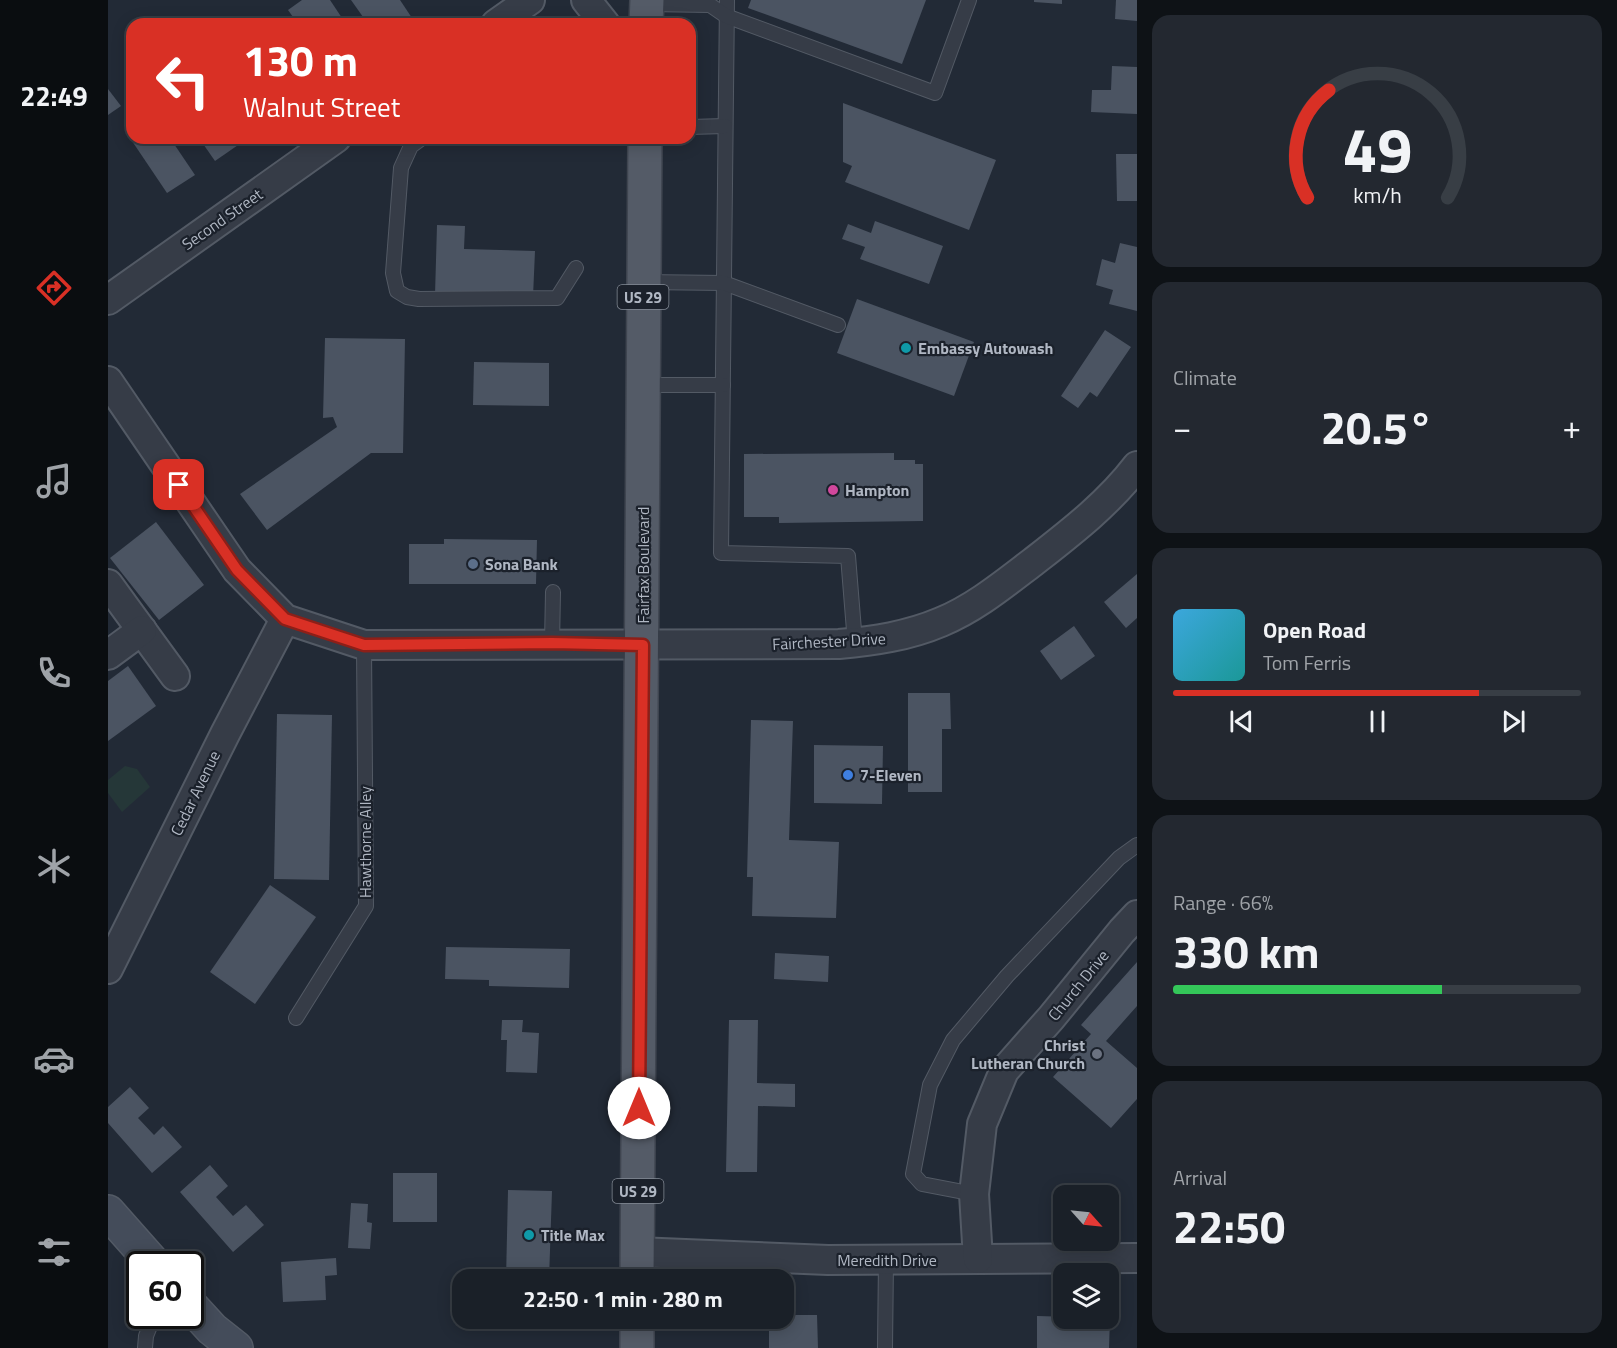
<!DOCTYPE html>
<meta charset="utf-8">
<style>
:root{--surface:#1a2028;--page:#232830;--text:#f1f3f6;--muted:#9fa3a8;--line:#383e45;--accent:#d93025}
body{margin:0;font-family:"Titillium Web",sans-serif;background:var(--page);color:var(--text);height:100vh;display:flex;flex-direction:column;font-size:22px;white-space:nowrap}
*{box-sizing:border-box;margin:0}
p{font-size:20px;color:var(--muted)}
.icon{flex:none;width:33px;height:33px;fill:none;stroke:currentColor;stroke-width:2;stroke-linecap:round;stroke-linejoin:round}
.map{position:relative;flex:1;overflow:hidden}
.details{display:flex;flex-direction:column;gap:15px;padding:15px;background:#0e1216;width:480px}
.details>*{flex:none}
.hud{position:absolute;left:18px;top:18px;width:570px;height:126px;border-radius:18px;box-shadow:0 3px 15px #0003,0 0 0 2px var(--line);background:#d93025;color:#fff;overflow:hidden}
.needle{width:39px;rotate:117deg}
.buttons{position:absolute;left:945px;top:1185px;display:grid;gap:12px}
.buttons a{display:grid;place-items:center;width:66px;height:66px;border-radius:12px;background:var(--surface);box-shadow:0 3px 15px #0003,0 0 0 2px var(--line);font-size:30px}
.speed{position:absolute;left:18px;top:1251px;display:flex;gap:12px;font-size:30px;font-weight:700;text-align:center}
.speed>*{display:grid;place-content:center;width:78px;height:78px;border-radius:50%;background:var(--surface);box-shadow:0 3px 15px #0003,0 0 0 2px var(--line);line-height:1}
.speed .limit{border:3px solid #111;border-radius:9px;background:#fff;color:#111}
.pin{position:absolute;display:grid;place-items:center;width:51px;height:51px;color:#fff;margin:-26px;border-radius:12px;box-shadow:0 3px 9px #0006}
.me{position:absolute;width:66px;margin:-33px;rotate:0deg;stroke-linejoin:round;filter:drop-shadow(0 0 4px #0008)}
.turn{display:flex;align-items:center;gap:21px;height:126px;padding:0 18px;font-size:27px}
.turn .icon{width:78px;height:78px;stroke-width:2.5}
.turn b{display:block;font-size:42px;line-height:51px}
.big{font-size:45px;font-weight:700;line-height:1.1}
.details .card{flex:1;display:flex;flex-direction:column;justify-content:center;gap:9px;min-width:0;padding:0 21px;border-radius:18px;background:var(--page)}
.details .dial{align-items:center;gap:0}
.dial svg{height:156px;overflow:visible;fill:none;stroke:var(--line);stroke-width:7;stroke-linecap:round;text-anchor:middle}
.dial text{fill:var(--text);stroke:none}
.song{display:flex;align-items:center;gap:18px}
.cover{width:72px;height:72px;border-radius:9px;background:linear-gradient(135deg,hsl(200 70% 55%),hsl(180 70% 35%))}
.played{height:6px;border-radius:3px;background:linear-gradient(90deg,var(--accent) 75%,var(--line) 75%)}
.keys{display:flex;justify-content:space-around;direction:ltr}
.heat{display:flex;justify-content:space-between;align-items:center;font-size:33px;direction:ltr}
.charge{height:9px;border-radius:4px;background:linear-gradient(90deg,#34c759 66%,var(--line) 0)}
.trip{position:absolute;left:344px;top:1269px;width:342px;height:60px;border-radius:18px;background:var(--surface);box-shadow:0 3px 15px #0003,0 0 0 2px var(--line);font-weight:700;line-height:60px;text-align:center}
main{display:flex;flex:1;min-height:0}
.tab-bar{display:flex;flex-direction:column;width:108px;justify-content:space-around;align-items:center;background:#0a0d10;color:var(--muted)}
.tab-bar .icon{width:42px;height:42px}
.tab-bar .current{color:var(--accent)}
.tab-bar b{font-size:27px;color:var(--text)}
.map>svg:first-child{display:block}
</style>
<main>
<nav class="tab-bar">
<b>22:49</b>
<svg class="icon current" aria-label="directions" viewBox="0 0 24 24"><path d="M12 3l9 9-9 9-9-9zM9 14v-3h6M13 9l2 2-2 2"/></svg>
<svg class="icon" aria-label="music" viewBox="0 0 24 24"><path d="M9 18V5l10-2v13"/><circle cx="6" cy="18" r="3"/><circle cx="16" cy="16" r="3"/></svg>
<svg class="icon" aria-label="phone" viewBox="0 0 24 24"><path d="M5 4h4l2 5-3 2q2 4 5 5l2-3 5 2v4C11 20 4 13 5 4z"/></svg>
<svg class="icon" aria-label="climate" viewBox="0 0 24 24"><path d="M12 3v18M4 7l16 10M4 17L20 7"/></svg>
<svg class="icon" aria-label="car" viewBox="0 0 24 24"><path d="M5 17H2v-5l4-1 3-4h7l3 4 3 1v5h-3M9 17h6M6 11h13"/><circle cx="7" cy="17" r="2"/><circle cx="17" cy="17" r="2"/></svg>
<svg class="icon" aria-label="filters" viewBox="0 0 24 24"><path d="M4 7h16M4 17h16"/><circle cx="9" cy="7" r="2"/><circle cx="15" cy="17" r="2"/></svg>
</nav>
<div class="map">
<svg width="1029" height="1348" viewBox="0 0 1029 1348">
<rect width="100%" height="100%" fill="#222a36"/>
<path fill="#253738" d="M17,766L29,769L42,787L14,812L0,793V780Z"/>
<g fill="#4b5462">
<path d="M194,0H222L238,24H190L180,10Z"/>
<path d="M243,0H292L304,18L296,24H260Z"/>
<path d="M643,0H818L794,64L640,8Z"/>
<path d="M926,0H954V4L926,2Z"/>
<path d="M1008,0H1029V21L1007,19Z"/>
<path d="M1004,66L1029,67V114L983,112L984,90H1003Z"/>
<path d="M0,89L13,106L0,115Z"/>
<path d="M735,103L888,160L861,230L737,182L744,166L735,162Z"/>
<path d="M29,138H62L87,175L59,193L24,141Z"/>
<path d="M91,138H129L133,143L107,161Z"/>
<path d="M1008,154H1029V201H1009Z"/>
<path d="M767,221L835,246L821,284L752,259L757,247L734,239L740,224L763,233Z"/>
<path d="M329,225L357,226L356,249L427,251L425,297L327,295Z"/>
<path d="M1012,243L1029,247V311L1001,304L1005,290L988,285L994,259L1007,263Z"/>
<path d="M749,299L866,342L846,396L729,353Z"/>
<path d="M997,330L1023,347L989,397L982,392L970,408L953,396Z"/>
<path d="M217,338L297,339L295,453H263L159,530L132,494L229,427L225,417L215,418Z"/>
<path d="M366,362L441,363V406L365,405Z"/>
<path d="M786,453V460H807V464H815V521L671,523V517H636V454Z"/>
<path d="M48,522L96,585L51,620L2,558Z"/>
<path d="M336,539L429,540L428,584H301V544H336Z"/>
<path d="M1029,574V618L1018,628L996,602Z"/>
<path d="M966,626L987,656L953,680L932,651Z"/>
<path d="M20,666L48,706L0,741V681Z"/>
<path d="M800,693H842L843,729H834V792H800Z"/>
<path d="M169,714L224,715L221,880L166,879Z"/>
<path d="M643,720L685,721L681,840L731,842L728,918L644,916L645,877H639Z"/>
<path d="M706,745L775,746L774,804L706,803Z"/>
<path d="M162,885L208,917L147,1004L102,972Z"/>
<path d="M338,947L462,949L461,988L381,986V980L337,979Z"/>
<path d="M667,953L721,956L720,982L666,979Z"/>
<path d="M1029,962V1006L998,1041L1029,1068V1099L1003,1128L945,1077L983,1034L973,1025Z"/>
<path d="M394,1020H415L414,1032L431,1033L429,1073L398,1072L399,1040H393Z"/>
<path d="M621,1020H650L649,1083L687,1084V1107L650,1106L649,1172H618Z"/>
<path d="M22,1087L41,1108L30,1118L46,1135L55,1126L74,1147L44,1173L0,1123V1107Z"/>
<path d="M102,1165L120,1186L108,1197L125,1216L138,1205L156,1225L125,1252L72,1192Z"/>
<rect x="285" y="1173" width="44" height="49"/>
<path d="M400,1190L444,1191L441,1280H398Z"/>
<path d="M243,1203L260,1204L259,1222L264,1223L262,1249L240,1248Z"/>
<path d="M228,1258L229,1275L217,1276L218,1300L175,1302L173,1262Z"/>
<path d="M675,1315H709L710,1348H661V1318H675Z"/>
<path d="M929,1316L1002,1318L1001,1348H929Z"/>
</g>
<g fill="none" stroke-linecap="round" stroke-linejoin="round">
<defs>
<g id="lane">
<path d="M619,0L613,553L740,556L747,643"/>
<path d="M539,4L602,5L618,16L827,93L861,0"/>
<path d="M582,127L617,126"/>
<path d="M314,138L303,146L293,168L285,273L289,291L299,297L311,299L449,298L468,268"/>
<path d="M536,282L616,283L730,325"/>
<path d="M536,385H615"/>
<path d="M444,643L445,592"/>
<path d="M188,1018L258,906L256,645"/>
<path d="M866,1194L814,1184L805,1174L822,1085L845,1040L899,976L1011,858L1029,845"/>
<path d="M37,1348L38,1336L46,1316"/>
<path d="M777,1348L778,1260"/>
</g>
<g id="street">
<path d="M478,0L497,24"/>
<path d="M388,24L422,0"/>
<path d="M0,300L228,138"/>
<path d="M0,381L129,570L177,619L256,645L731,644C766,641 800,636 833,622C867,608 896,584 925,562C962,533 1000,504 1029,466"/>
<path d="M0,584L67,676"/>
<path d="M0,655L34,630"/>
<path d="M0,969L117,734L177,619"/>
<path d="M529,1252L720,1260L1029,1258"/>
<path d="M870,1259L866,1194L874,1124L896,1071L943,1018L1014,931L1029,915"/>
</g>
<g id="secondary">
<path d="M0,1212L46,1264"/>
<path d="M82,1305L104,1329L128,1348"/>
</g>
<g id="primary">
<path d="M538,24L539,0"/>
<path d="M529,1280L537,138"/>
<path d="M529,1348V1318"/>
</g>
</defs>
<use href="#lane" stroke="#535a65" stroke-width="16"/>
<use href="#street" stroke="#535a65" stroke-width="32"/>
<use href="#secondary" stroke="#535a65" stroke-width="36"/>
<use href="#primary" stroke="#3f4550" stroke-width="36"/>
<use href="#lane" stroke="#363c47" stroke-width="14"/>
<use href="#street" stroke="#363c47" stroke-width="28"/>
<use href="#secondary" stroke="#444c5a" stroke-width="33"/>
<use href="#primary" stroke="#545b67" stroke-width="33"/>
</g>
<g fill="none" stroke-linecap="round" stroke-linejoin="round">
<defs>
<path id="route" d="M71,485L129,570L177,619L256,645L444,643L535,645L531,1108"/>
</defs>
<use href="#route" stroke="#8d1f18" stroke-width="15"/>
<use href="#route" stroke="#d93025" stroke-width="10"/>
</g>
<g fill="#0f9aa8" stroke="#1b212b" stroke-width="2">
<circle cx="798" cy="348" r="6"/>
<circle cx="421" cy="1235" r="6"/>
</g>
<circle fill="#d1479c" stroke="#1b212b" stroke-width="2" cx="725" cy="490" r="6"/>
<circle fill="#5c6f8a" stroke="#1b212b" stroke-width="2" cx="365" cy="564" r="6"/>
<circle fill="#3f7fe0" stroke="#1b212b" stroke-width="2" cx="740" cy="775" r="6"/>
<circle fill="#6b7280" stroke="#1b212b" stroke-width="2" cx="989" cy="1054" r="6"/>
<g text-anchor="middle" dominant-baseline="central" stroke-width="4.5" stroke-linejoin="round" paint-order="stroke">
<g fill="#1b212b" stroke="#838a95" stroke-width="1.5">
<rect x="509.5" y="285" width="51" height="24" rx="4.5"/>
<rect x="504.5" y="1179" width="51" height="24" rx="4.5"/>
</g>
<g font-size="15" font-weight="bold" fill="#b0b7c3">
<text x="535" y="297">US 29</text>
<text x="530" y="1191">US 29</text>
</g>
<g font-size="16" fill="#b0b7c3" stroke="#1b212b">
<text transform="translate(114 219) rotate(-35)">Second Street</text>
<text transform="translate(535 565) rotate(-90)">Fairfax Boulevard</text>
<text transform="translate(721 641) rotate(-3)">Fairchester Drive</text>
<text transform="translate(87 793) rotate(-64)">Cedar Avenue</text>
<text transform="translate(257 842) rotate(-90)">Hawthorne Alley</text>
<text transform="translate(970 985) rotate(-51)">Church Drive</text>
<text x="779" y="1260">Meredith Drive</text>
</g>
<g font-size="16" font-weight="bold" fill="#b0b7c3" stroke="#1b212b" text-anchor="start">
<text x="810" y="348">Embassy Autowash</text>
<text x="737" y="490">Hampton</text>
<text x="377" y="564">Sona Bank</text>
<text x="752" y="775">7-Eleven</text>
<text x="977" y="1045" text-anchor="end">Christ<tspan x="977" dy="18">Lutheran Church</tspan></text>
<text x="433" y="1235">Title Max</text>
</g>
</g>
</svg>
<div class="buttons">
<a><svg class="needle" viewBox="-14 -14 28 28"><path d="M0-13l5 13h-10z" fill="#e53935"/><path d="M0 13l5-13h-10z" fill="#9fa3a8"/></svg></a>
<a><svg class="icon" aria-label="layers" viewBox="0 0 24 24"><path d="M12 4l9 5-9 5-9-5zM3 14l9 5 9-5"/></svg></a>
</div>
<div class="speed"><div class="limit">60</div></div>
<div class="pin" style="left:71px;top:485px;background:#d93025"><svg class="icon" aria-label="arrive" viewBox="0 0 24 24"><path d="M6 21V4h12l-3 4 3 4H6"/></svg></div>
<svg class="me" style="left:531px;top:1108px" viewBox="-20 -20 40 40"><circle r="19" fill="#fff"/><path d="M0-13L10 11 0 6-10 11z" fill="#d93025"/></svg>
<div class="trip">22:50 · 1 min · 280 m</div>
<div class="hud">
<div class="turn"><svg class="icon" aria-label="left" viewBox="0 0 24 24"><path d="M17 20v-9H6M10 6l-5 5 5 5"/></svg><div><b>130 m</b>Walnut Street</div></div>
</div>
</div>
<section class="details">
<div class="card dial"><svg viewBox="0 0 100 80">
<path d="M14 69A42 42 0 1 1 86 69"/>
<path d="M14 69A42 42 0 0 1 25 14" stroke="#d93025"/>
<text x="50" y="56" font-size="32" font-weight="700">49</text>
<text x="50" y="72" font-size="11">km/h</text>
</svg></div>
<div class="card"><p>Climate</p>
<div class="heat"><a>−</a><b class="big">20.5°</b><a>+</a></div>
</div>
<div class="card">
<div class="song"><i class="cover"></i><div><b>Open Road</b><p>Tom Ferris</p></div></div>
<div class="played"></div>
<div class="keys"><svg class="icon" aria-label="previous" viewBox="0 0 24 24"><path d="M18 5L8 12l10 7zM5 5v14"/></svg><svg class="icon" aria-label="pause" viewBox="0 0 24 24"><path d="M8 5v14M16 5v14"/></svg><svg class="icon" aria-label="next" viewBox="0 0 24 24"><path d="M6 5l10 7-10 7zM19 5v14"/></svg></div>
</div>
<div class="card"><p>Range · 66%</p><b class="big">330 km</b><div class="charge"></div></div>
<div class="card"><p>Arrival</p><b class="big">22:50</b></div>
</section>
</main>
